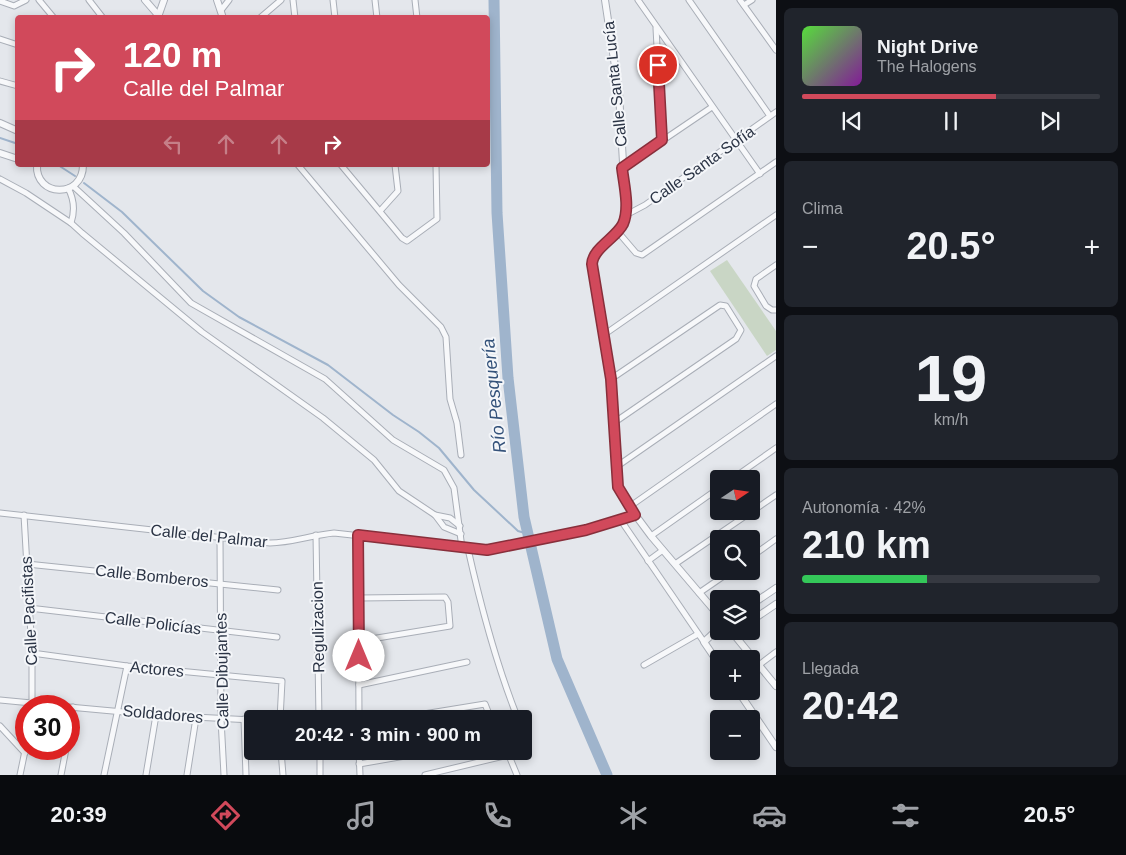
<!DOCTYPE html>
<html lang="es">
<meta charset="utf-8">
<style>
:root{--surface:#171b24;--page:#20242c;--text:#f1f3f6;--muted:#9ea1a6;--line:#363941;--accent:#d1495b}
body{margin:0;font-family:Arial,sans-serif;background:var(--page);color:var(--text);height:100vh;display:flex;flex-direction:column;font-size:19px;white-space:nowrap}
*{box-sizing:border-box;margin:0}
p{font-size:16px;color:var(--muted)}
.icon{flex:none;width:28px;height:28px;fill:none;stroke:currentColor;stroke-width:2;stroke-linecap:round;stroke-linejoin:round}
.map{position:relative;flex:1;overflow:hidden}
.sheet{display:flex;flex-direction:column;gap:8px;padding:8px;background:#0d0f14;width:350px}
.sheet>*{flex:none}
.guide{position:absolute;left:15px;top:15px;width:475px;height:152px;border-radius:5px;box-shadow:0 2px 8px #0003;background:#d1495b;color:#fff;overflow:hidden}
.needle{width:32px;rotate:77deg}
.tools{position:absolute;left:710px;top:470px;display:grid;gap:10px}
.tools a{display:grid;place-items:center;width:50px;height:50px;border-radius:5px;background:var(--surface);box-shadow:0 2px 8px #0003;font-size:25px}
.speed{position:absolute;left:15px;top:695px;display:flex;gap:10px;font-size:25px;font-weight:700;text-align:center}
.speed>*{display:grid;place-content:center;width:65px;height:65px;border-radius:50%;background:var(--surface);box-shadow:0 2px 8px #0003;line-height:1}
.speed .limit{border:8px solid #d22;background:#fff;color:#111}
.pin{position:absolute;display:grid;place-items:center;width:42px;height:42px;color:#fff;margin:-21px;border:2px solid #fff;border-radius:50%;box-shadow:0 1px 5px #0007}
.me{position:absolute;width:55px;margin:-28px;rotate:0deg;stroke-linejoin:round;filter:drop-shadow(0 0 4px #0008)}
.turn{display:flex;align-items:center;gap:18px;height:105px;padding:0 25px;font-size:22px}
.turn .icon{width:65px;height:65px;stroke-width:2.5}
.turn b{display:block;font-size:35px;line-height:42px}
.lanes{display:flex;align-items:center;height:48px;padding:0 25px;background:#0003;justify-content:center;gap:25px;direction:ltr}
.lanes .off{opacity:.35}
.big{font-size:38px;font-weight:700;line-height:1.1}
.sheet .tile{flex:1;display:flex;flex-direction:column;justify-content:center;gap:8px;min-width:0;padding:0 18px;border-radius:8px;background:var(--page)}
.sheet .dial{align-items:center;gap:0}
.dial b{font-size:65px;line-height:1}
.song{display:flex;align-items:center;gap:15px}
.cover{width:60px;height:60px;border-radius:8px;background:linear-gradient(135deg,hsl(110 70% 55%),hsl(290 70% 35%))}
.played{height:5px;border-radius:2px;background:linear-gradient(90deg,var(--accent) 65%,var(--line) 65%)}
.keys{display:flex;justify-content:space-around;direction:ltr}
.heat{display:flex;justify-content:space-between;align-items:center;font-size:28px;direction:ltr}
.charge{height:8px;border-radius:4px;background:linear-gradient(90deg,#34c759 42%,var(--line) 0)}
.trip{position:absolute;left:244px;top:710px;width:288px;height:50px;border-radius:5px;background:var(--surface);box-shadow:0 2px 8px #0003;font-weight:700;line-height:50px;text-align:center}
.menu{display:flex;height:80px;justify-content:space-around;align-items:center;background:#090b0e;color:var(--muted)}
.menu .icon{width:35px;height:35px}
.menu .current{color:var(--accent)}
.menu b{font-size:22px;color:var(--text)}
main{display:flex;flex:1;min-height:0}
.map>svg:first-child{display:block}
</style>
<main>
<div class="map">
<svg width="776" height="775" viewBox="0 0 776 775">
<rect width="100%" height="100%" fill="#e4e7ec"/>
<path fill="#c9d6c5" d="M727,260L776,331V350L767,356L710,271Z"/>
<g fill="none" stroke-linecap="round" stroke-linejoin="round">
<g stroke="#9fb4cc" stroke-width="2">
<path d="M0,138L18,144"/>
<path d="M58,165L75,176"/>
<path d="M84,183L122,212L203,291L239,317L328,365L393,415L419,432L439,448L474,490L518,531L528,534"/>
</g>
<path stroke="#9fb4cc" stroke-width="11" d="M494,0L497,213L508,378L524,517L557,659L607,775"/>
<defs>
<g id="minor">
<path d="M39,0L54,18"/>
<path d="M89,0L103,18"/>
<path d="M293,0L295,18"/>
<path d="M333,0L335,18"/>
<path d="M375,0L377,18"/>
<path d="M415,0L417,18"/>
<path d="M638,0L760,174"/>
<path d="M689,0L770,116"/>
<path d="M740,0L776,50"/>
<path d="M0,1L14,6L26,0"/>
<path d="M744,5L752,0"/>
<path d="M222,9L229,0"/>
<path d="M260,18L281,0"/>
<path d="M656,28L662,140"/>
<path d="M0,39L18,45"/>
<path d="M0,81L18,86"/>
<path d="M298,165L399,285L441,327L446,337L450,399L457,423L461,455"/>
<path d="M341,165L402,238L407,241L437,219L436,165"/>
<path d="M622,168L712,107"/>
<path d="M0,179L26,193L71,223"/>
<path d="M73,186L124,233L191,303L325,379L393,440L444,470L454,488L462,548"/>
<path d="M68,188C74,199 75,211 71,223L82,233L202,332L323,418L374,460L399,491L435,515L444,527L461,534"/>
<path d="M380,211L398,191L395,165"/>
<path d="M626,215L645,205L776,112"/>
<path d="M618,232L636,253L642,255L776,162"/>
<path d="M776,265L756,279L754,286L766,306L772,310H776"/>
<path d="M605,334L776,215"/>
<path d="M611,379L720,305L726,306L741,330L736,339L615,422"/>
<path d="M616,467L776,356"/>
<path d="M732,479L776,448"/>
<path d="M629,507L776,404"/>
<path d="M0,513L270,543C291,543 312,535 334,533L487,550L586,530L635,515"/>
<path d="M24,515L32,653V706"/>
<path d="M435,515L450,518L460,526"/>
<path d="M620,519L704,642"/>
<path d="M316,535L319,719"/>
<path d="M358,535L359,719"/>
<path d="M651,536L719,488"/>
<path d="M220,537L221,719L224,775"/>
<path d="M468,549C481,607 496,664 518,719"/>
<path d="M751,557L776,539"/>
<path d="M648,561L663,550"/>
<path d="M27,564L278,590"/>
<path d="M675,564L776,495"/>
<path d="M699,593L731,571"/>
<path d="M29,608L277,637"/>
<path d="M359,641L450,626L448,602L445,597L359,598"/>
<path d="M32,653L127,666L282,681L280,719"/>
<path d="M644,665L698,634"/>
<path d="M759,665L776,652"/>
<path d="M359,685L467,662"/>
<path d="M0,700L63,706"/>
<path d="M69,707L156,715L252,720"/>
<path d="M244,719L246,775"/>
<path d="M393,719L485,704L491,719"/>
<path d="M0,726L25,753"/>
<path d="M522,730L526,739"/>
<path d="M69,731L73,707"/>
<path d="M281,751L283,775"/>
<path d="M320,751V775"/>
<path d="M359,751L360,775"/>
<path d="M507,751L517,775"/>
<path d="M359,764L434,751"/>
<path d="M20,775L26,746"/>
<path d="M61,775L66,749"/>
<path d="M104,775L127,666"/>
<path d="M146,775L156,715"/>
<path d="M187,775L196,718"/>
<path d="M425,775L508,755"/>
</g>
<g id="tertiary">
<path d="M145,0L158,15"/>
<path d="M217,0L223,18"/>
<path d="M605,0L619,93L626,215C619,234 593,250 592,264L611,379L618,487L625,501L651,536L719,616"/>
<path d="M158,17L164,0"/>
<path d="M0,123L18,131"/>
<path d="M0,153L18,159"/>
<path d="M37,165C35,197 83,199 83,165"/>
<path d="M751,605L776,588"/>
<path d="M751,621L776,604"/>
<path d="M719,628L704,642L719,664"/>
<path d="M731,631L776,686"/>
<path d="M738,691L776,747"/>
</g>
</defs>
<use href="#minor" stroke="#a9aeb7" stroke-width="7"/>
<use href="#tertiary" stroke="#a9aeb7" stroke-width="8"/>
<use href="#minor" stroke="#f7f8fa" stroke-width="5"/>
<use href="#tertiary" stroke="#f7f8fa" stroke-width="6"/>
</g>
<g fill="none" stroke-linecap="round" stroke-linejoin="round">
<defs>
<path id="route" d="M359,656L358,535L487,550L586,530L635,515L618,487L611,379L592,264C593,248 616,238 623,224C630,208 624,185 622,168L662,140L658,65"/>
</defs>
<use href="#route" stroke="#882f3b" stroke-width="12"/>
<use href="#route" stroke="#d1495b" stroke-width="9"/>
</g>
<g text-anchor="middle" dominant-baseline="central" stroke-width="4" stroke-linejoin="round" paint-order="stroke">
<g font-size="16" fill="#2b3445" stroke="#f4f6f9">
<text transform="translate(615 84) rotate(-96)">Calle Santa Lucía</text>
<text transform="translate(702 165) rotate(-35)">Calle Santa Sofía</text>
<text transform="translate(209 536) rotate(6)">Calle del Palmar</text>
<text transform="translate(152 576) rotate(6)">Calle Bomberos</text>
<text transform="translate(29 611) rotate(-93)">Calle Pacifistas</text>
<text transform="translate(153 623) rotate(7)">Calle Policías</text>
<text transform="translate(318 627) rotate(-91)">Regulizacion</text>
<text transform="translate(157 669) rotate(5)">Actores</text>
<text transform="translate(222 671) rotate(-91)">Calle Dibujantes</text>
<text transform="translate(163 714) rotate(5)">Soldadores</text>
</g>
<g font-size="18" font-style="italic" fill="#34527a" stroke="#f4f6f9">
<text transform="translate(494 396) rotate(-96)">Río Pesquería</text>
</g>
</g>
</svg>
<div class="tools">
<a><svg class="needle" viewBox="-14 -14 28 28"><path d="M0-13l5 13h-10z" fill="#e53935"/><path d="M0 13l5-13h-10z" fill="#9ea1a6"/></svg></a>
<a><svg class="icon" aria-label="search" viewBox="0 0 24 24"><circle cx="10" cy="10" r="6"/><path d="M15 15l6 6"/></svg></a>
<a><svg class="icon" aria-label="layers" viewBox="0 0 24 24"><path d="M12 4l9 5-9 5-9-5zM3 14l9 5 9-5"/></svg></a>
<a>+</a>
<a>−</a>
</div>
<div class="speed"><div class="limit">30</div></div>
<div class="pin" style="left:658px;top:65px;background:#d93025"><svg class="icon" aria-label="arrive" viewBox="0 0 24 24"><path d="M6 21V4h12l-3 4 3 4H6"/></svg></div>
<svg class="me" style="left:359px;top:656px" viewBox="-20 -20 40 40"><circle r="19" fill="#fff"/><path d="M0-13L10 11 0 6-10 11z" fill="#d1495b"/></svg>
<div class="trip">20:42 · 3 min · 900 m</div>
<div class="guide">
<div class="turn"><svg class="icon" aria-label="right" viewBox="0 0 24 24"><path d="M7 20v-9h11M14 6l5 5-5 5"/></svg><div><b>120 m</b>Calle del Palmar</div></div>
<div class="lanes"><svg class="icon off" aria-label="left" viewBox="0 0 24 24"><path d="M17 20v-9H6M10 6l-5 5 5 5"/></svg><svg class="icon off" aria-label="ahead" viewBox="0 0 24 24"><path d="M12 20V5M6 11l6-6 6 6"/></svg><svg class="icon off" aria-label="ahead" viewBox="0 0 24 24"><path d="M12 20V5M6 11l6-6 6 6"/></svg><svg class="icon" aria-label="right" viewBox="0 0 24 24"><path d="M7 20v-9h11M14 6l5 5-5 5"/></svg></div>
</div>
</div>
<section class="sheet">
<div class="tile">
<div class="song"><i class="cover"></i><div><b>Night Drive</b><p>The Halogens</p></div></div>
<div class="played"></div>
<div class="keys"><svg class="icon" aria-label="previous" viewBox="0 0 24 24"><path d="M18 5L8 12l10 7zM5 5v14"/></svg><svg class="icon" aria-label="pause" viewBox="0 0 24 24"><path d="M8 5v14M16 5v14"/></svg><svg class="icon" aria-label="next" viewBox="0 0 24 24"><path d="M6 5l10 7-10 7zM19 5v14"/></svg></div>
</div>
<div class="tile"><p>Clima</p>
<div class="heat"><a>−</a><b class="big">20.5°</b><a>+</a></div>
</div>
<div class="tile dial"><b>19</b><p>km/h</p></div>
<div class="tile"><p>Autonomía · 42%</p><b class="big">210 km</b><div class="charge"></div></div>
<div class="tile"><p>Llegada</p><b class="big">20:42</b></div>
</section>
</main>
<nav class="menu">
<b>20:39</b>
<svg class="icon current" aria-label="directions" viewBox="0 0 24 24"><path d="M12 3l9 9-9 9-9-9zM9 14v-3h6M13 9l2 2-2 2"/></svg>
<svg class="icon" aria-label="music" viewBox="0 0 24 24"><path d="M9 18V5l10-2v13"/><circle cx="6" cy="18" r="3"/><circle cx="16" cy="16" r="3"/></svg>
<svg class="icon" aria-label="phone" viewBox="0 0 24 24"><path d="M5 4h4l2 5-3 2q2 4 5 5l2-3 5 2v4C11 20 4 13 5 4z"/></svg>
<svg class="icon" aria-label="climate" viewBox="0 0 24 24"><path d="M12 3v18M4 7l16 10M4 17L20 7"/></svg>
<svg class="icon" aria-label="car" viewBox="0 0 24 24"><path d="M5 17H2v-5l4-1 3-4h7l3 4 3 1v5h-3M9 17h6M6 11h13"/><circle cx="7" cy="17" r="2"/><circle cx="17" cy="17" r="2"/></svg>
<svg class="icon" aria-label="filters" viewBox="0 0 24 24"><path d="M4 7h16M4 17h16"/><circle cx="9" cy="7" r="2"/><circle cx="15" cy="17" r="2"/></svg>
<b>20.5°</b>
</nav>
